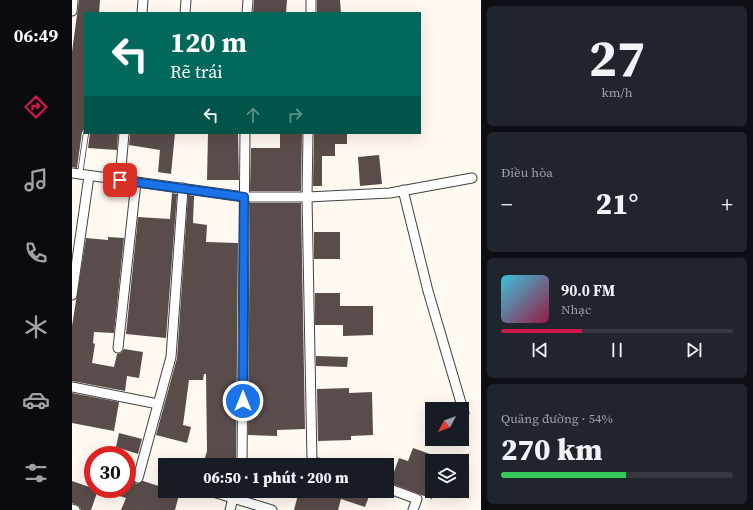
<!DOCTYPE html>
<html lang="vi">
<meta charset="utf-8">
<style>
:root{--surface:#171b24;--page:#20242c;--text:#f1f3f6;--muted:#9ea1a6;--line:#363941;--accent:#ce174b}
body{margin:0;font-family:"Source Serif 4",serif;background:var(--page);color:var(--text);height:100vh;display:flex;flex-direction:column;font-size:15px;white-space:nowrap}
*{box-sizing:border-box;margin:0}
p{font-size:13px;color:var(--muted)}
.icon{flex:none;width:22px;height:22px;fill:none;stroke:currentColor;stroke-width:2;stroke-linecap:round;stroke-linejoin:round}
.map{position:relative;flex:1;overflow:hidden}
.side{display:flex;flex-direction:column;gap:6px;padding:6px;background:#0d0f14;width:272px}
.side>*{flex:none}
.guide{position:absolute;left:12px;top:12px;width:337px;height:122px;border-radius:0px;box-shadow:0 4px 16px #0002;background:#00695c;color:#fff;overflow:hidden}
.needle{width:26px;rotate:229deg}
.fabs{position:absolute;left:353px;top:402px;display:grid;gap:8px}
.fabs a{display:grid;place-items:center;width:44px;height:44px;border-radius:0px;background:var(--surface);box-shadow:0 4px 16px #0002;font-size:20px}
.speed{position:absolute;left:12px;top:446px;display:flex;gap:8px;font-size:20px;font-weight:700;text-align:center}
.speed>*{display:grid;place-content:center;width:52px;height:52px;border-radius:50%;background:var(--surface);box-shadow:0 4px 16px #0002;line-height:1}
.speed .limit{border:6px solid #d22;background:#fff;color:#111}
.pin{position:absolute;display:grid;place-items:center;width:34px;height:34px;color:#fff;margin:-17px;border-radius:8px;box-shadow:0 2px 6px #0006}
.me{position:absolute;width:44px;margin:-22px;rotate:0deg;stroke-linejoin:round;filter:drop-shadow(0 0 3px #0008)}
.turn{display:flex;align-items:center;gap:14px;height:84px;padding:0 20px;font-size:18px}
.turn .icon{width:52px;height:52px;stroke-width:2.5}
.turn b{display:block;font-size:28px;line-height:34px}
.lanes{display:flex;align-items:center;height:38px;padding:0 20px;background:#0003;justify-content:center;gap:20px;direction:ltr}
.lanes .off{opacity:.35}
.big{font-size:30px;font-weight:800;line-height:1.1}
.side .tile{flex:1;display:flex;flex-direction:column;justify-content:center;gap:6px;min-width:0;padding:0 14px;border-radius:6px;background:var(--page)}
.side .dial{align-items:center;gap:0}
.dial b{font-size:52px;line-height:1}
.song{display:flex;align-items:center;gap:12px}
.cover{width:48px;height:48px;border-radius:6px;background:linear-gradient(135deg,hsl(190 70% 55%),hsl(340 70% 35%))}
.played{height:4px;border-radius:2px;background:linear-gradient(90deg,var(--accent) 35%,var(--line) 35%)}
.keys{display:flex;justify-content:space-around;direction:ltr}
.heat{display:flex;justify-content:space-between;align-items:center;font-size:22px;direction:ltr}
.charge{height:6px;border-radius:3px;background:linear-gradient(90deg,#34c759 54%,var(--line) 0)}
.trip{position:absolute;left:86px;top:458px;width:236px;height:40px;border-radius:0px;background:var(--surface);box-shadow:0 4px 16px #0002;font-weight:800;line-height:40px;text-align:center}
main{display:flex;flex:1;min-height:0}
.menu{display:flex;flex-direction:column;width:72px;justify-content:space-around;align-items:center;background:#090b0e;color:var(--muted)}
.menu .icon{width:28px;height:28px}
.menu .selected{color:var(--accent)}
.menu b{font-size:18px;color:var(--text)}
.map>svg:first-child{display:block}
</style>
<main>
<nav class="menu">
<b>06:49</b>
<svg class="icon selected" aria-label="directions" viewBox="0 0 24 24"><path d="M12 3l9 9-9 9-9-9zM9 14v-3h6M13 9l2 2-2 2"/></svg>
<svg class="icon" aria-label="music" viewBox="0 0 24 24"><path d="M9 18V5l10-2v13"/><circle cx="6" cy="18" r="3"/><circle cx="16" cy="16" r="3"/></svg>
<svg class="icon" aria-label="phone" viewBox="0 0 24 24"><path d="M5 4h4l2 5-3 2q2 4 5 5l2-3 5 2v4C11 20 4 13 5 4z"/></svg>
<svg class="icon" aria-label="climate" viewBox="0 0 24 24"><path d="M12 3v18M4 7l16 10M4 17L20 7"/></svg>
<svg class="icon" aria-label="car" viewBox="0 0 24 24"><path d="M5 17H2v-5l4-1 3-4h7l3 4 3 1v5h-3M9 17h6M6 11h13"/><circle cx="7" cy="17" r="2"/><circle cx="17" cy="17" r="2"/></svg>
<svg class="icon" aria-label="filters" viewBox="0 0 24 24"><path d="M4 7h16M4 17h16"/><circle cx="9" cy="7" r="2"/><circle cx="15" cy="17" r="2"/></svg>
</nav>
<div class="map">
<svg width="409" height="510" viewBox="0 0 409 510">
<rect width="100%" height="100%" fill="#fff9f1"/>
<g fill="#594c4a">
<path d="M7,0H28L27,13H13V129L10,132L5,168L0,167V52Z"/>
<path d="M182,0H215L214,13H181Z"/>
<path d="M245,0H268L269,13H245Z"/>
<path d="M18,133H46L45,150L16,148Z"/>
<path d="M58,133H103L99,174L86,172L88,150L57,145Z"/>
<path d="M136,133H166L167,180H135Z"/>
<path d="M208,133H230L229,191H178L179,148H208Z"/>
<path d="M242,133H275V144H263V156H250V186H241Z"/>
<path d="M307,155L310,184L288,186L286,157Z"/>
<path d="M100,193L105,194L94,338L54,334L66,217L98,219Z"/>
<path d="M116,195L122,196L121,223L135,225L134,242L166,243L164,460L163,465H131L135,451L134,374H132L131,380H117L111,425L119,427L115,443L84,435L105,358Z"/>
<path d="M178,203H229L233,429L205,430V436L176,435Z"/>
<rect x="242" y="232" width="26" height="27"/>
<path d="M36,237L52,238L42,333L22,332L21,343L23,344L20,363L42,367L45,354L49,353L52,349L71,352L67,378L55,376L53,391L0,381V326L14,238L36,240Z"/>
<path d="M243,293H268V306H301V335L271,336V325H243Z"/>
<path d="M244,356L276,357L275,367L244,366Z"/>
<path d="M277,388V393L300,392L301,435L279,436V440L246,441L245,389Z"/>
<path d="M0,393L47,402L42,431L0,423Z"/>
<path d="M47,433L70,439L66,454L44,447Z"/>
<path d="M341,448L358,454L354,467L360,469V499L318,483L327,458L336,461Z"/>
<path d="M55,476L60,478L64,484L71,481L93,488V491H108L103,510H49L54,498L31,491V489H55Z"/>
<path d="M0,481L26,490L19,510H9L7,506L0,503Z"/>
<path d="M227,491H299L293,507L269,499L266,510H222Z"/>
</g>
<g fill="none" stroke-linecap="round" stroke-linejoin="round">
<defs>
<path id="service" d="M8,174L14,133"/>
<g id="minor">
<path d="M0,11L1,0"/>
<path d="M70,13L71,0"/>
<path d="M113,13L114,0"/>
<path d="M175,13L176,0"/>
<path d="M239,13V0"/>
<path d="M236,133L235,197L240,461L251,465"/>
<path d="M0,173L172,197H235L318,193L400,178"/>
<path d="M48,180L52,133"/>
<path d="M331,190L356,291L392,413"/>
<path d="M0,295L17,176"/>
<path d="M46,348L64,182"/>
<path d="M0,387L86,404"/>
<path d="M170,465L173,133"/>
<path d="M66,478L99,357L111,188"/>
<path d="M315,488L345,499L341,510"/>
<path d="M138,491L200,510"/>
<path d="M0,509L3,510"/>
<path d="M158,510L163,491"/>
</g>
</defs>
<use href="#service" stroke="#424242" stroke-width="6"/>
<use href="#minor" stroke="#424242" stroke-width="11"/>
<use href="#service" stroke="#fff" stroke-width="4.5"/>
<use href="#minor" stroke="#fff" stroke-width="9"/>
</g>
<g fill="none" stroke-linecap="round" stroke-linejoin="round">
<defs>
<path id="route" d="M48,180L172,197L171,401"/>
</defs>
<use href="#route" stroke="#114b97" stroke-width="10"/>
<use href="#route" stroke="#1a73e8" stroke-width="7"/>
</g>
</svg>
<div class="fabs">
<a><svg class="needle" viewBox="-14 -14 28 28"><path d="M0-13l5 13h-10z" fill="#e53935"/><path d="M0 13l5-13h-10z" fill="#9ea1a6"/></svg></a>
<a><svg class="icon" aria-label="layers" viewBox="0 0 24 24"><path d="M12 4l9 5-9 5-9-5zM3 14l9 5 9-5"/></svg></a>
</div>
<div class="speed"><div class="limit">30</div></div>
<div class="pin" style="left:48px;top:180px;background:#d93025"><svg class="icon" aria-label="arrive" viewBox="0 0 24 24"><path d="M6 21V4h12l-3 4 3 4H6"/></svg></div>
<svg class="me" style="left:171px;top:401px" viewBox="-20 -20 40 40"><circle r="17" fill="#1a73e8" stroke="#fff" stroke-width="3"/><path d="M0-11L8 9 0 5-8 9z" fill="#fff"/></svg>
<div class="trip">06:50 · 1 phút · 200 m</div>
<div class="guide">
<div class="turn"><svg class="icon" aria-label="left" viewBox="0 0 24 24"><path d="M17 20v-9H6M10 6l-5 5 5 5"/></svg><div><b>120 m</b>Rẽ trái</div></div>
<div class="lanes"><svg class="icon" aria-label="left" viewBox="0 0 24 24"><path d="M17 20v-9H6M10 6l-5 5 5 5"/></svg><svg class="icon off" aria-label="ahead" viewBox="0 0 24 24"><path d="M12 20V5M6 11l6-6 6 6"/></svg><svg class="icon off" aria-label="right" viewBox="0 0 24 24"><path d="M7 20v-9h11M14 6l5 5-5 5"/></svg></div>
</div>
</div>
<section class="side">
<div class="tile dial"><b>27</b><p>km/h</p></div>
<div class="tile"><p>Điều hòa</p>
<div class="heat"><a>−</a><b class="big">21°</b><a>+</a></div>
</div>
<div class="tile">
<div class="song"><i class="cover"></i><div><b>90.0 FM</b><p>Nhạc</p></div></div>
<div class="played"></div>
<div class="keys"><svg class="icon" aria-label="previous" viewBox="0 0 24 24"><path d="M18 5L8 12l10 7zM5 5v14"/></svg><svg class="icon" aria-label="pause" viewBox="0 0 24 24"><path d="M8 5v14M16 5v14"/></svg><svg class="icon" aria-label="next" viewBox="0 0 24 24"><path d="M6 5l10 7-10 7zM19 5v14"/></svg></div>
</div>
<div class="tile"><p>Quãng đường · 54%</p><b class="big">270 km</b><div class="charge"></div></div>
</section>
</main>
